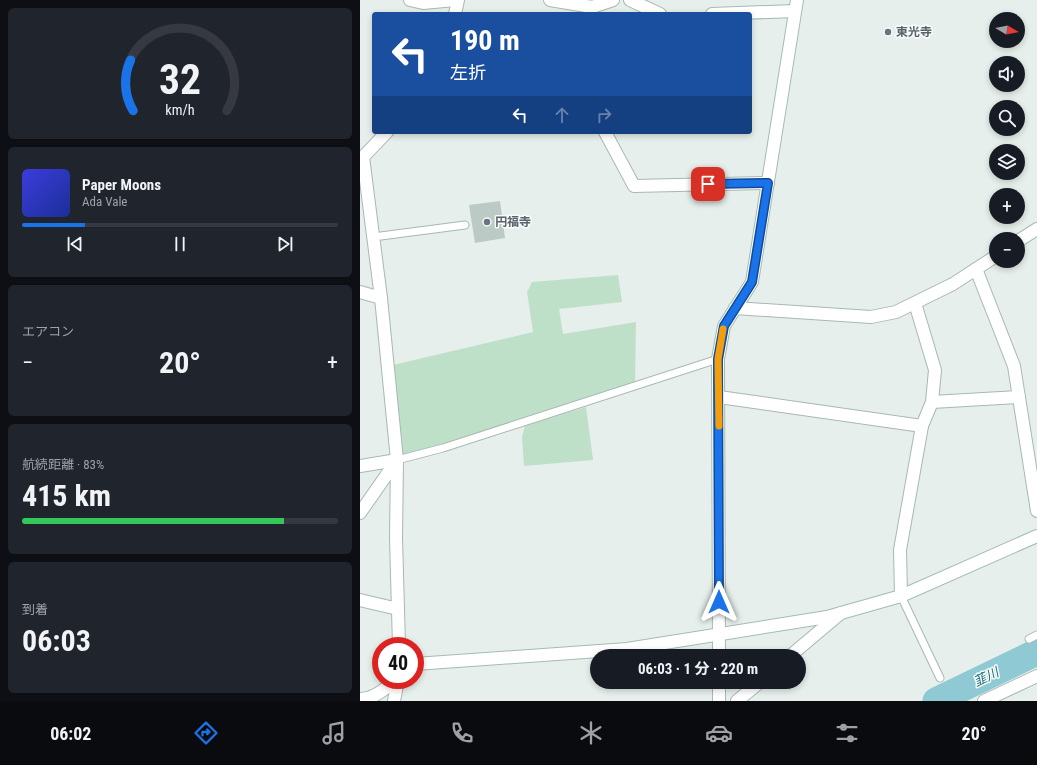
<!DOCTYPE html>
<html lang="ja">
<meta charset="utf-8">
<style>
:root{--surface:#171b24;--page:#20242c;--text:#f1f3f6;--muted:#9ea1a6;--line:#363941;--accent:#1a73e8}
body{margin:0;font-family:"Roboto Condensed","Noto Sans JP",sans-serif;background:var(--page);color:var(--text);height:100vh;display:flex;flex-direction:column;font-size:15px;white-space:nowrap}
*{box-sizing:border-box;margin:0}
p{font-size:13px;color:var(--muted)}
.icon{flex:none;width:22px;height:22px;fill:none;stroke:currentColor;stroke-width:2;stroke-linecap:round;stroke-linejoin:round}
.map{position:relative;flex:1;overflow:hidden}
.details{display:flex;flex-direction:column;gap:8px;padding:8px;background:#0d0f14;width:360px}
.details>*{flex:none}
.top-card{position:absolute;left:12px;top:12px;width:380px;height:122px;border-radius:4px;box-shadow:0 2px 6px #0003;background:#1a4fa0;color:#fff;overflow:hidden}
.needle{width:26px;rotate:100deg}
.tools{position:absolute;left:629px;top:12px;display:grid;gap:8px}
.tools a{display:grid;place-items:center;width:36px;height:36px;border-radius:50%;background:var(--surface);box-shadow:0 2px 6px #0003;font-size:20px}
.speed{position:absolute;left:12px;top:637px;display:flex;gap:8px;font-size:20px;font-weight:700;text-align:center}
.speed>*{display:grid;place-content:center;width:52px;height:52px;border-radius:50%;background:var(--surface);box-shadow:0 2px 6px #0003;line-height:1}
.speed .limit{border:6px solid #d22;background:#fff;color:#111}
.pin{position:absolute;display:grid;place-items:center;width:34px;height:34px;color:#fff;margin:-17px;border-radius:8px;box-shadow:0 2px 6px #0006}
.me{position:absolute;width:44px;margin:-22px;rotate:0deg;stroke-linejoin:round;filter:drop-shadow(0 0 3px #0008)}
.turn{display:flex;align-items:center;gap:14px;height:84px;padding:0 12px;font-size:18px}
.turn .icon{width:52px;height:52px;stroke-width:2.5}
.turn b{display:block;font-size:28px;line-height:34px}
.lanes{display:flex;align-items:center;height:38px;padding:0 12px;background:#0003;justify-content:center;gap:20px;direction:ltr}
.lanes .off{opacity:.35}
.big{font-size:30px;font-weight:700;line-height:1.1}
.details .widget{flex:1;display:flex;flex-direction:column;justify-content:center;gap:6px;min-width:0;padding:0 14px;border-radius:6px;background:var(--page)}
.details .dial{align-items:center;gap:0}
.dial svg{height:104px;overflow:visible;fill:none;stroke:var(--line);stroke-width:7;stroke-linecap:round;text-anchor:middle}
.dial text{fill:var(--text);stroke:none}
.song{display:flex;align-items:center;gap:12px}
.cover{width:48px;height:48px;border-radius:6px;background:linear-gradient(135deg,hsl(240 70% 55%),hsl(230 70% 35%))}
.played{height:4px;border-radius:2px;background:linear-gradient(90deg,var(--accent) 20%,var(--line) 20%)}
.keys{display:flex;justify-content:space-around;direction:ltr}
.heat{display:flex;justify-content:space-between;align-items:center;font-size:22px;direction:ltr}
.charge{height:6px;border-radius:3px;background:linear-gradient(90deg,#34c759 83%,var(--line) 0)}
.trip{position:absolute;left:230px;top:649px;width:216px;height:40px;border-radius:20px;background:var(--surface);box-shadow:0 2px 6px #0003;font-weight:700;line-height:40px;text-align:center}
.menu{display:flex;height:64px;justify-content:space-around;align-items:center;background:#090b0e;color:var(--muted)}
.menu .icon{width:28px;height:28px}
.menu .selected{color:var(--accent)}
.menu b{font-size:18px;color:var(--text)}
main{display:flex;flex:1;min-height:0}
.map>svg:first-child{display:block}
</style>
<main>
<section class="details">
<div class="widget dial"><svg viewBox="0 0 100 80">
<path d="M14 69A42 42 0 1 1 86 69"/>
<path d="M14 69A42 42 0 0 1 12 30" stroke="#1a73e8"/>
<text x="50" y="56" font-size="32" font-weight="700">32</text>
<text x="50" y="72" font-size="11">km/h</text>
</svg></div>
<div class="widget">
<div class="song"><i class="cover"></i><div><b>Paper Moons</b><p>Ada Vale</p></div></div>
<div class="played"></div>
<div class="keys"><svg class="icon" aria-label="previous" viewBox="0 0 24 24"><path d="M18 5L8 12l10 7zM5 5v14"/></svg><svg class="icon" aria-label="pause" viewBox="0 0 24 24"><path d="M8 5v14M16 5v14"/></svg><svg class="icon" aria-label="next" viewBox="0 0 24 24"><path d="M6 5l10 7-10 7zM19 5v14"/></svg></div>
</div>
<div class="widget"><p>エアコン</p>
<div class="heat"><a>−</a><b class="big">20°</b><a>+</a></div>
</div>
<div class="widget"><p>航続距離 · 83%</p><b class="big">415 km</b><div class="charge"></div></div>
<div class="widget"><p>到着</p><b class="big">06:03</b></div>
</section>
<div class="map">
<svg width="677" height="701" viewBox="0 0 677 701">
<rect width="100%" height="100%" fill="#e6efeb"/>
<g fill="#bfe0c8">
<path d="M258,275L262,302L199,309L203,334L276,322L275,383L43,456L33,365L173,332L167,292L172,282Z"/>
<path d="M226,407L233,460L164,466L162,437L165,425Z"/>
</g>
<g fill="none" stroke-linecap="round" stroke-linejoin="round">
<path stroke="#8ec9d4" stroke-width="27" d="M576,701L677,652"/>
</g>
<path fill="#bbcac4" d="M140,201L145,238L115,243L109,205Z"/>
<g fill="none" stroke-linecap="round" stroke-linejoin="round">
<defs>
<g id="lane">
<path d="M13,237L105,225"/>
<path d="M37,460L83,448L358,359"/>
<path d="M541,596L580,678"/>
<path d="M669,639L677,635"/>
</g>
<g id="street">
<path d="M50,0L63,3L95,0"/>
<path d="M190,0L232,7L253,0"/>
<path d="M270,0L300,14"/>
<path d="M95,14L98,0"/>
<path d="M352,14L435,11"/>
<path d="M27,132L3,157L21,298L37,460L36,538L39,646"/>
<path d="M245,132L274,186L408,183"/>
<path d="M658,241L677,229"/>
<path d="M616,269L654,366L677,511"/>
<path d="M0,292L21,298"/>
<path d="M375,308L511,317L536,312L593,284L636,256"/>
<path d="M359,397L562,426L572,402L575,370L555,303"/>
<path d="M572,402L659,397"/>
<path d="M0,466L37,460"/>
<path d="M0,513L37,460"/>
<path d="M541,596L540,550L562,426"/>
<path d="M0,600L38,609"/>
<path d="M430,656L481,613"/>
<path d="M34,701L38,680"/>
<path d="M377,701L400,682"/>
<path d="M624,701L677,676"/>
</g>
<g id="secondary">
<path d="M359,656L358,359L364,326L392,282L437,0"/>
<path d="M55,664L267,649L467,617L541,596L677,536"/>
<path d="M359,682V701"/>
<path d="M0,699C12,699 26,690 33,680"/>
</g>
</defs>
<use href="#lane" stroke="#a8b8b2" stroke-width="9"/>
<use href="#street" stroke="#a8b8b2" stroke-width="14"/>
<use href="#secondary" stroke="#a4bbb3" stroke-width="14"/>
<use href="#lane" stroke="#fff" stroke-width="7"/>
<use href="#street" stroke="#fff" stroke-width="12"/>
<use href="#secondary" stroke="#fff" stroke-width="12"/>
</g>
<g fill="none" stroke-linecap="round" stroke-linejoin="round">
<defs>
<path id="route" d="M348,184L408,183L392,282L364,326L358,359L359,602"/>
</defs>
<use href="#route" stroke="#114b97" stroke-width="10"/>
<use href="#route" stroke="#1a73e8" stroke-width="7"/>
<path stroke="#f59e0b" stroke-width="7" d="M359,426L358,359L363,329"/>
</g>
<g fill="#6b7280" stroke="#f7fbf9" stroke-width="1.5">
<circle cx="528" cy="32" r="4"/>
<circle cx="127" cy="222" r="4"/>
</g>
<g text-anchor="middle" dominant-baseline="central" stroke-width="3" stroke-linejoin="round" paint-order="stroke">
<g font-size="12" font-weight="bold" fill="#5b616d" stroke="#f7fbf9" text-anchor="start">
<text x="536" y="32">東光寺</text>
<text x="135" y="222">円福寺</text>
</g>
<g font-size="13" font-style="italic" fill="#1c6f80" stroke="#f7fbf9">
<text transform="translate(626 677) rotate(-26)">韮川</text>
</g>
</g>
</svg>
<div class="tools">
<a><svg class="needle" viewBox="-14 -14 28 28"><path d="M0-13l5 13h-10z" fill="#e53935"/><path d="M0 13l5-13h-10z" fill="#9ea1a6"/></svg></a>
<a><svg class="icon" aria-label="sound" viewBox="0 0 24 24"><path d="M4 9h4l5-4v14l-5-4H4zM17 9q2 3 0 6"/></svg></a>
<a><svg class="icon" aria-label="search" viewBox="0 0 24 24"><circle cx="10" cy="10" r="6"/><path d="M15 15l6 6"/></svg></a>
<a><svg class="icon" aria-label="layers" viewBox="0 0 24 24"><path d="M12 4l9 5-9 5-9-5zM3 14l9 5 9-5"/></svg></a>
<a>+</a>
<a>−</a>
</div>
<div class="speed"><div class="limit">40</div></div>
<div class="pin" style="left:348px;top:184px;background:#d93025"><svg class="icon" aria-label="arrive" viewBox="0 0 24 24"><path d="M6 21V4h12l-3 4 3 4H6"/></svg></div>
<svg class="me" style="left:359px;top:602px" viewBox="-20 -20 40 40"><path d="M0-17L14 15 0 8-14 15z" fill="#1a73e8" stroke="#fff" stroke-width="4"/></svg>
<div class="trip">06:03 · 1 分 · 220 m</div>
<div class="top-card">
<div class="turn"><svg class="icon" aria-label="left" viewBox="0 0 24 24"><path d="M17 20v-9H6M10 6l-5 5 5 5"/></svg><div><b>190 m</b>左折</div></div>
<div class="lanes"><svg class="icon" aria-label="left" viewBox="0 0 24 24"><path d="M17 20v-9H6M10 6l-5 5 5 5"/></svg><svg class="icon off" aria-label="ahead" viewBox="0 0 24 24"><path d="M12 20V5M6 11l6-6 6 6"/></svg><svg class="icon off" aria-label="right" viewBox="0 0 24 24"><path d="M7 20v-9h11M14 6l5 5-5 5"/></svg></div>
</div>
</div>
</main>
<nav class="menu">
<b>06:02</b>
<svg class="icon selected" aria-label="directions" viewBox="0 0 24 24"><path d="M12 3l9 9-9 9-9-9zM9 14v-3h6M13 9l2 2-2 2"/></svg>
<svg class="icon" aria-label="music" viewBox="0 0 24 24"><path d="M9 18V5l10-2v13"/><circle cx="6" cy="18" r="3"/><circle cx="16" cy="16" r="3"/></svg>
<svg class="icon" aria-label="phone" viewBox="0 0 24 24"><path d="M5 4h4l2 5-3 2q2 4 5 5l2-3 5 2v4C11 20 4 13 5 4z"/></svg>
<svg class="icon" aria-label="climate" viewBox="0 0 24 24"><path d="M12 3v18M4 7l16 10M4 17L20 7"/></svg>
<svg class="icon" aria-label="car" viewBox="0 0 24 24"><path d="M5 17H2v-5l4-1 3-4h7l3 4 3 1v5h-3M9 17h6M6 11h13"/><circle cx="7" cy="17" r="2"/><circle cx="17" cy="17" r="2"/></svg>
<svg class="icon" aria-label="filters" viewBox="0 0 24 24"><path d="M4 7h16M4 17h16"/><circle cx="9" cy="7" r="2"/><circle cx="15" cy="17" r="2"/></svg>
<b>20°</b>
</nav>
